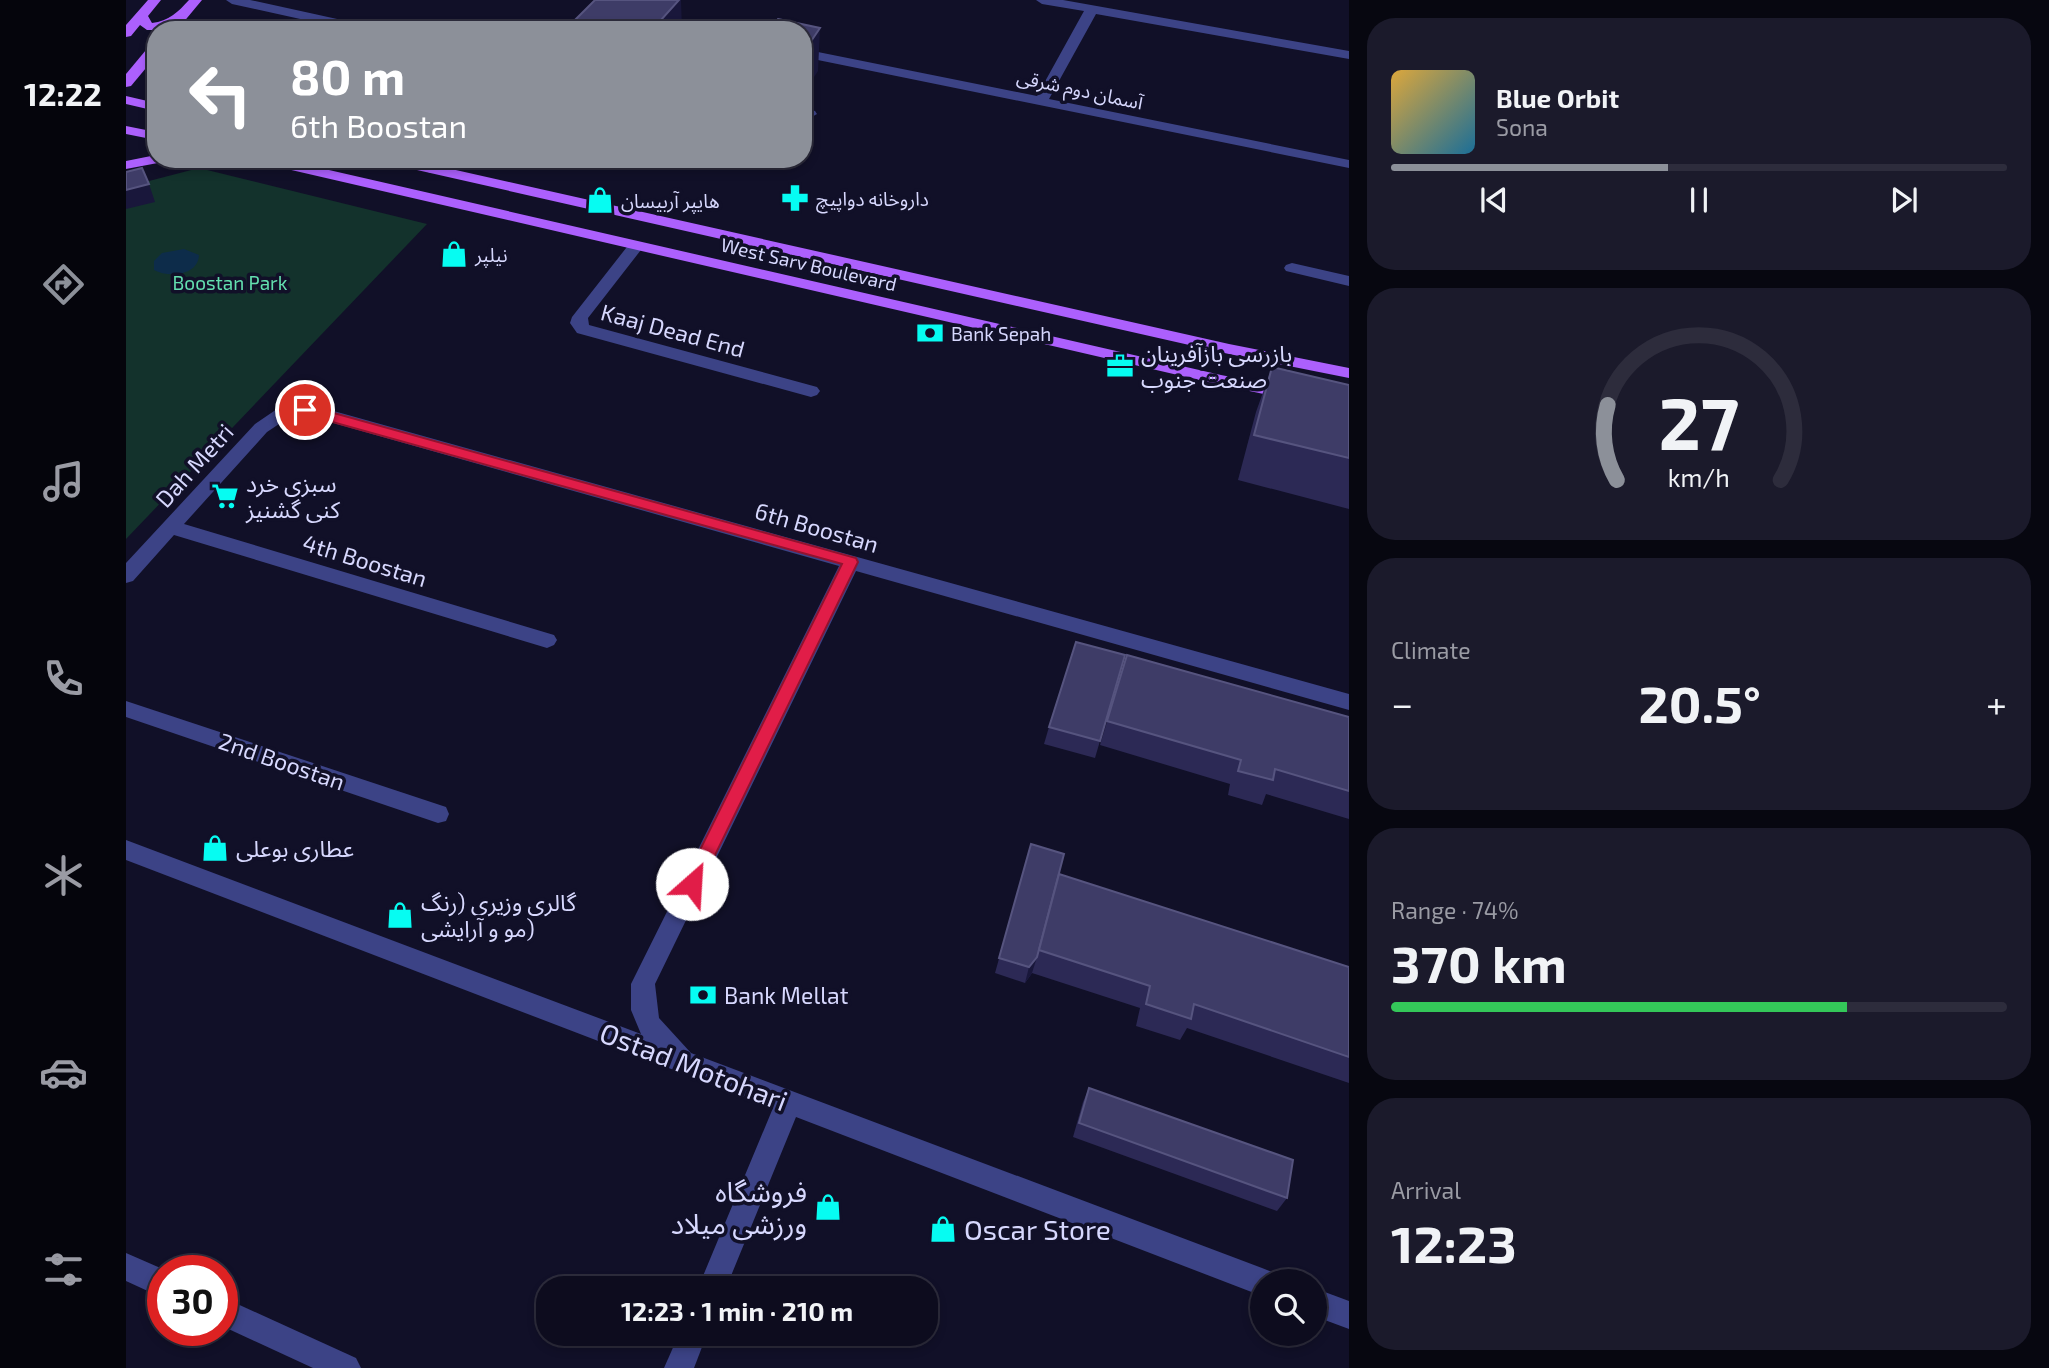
<!DOCTYPE html>
<meta charset="utf-8">
<style>
:root{--surface:#0d0c1e;--page:#1b1a2b;--text:#f1f3f6;--muted:#9a9ba4;--line:#2d2c3c;--accent:#8c9099}
body{margin:0;font-family:"Exo 2","Noto Sans Arabic",sans-serif;background:var(--page);color:var(--text);height:100vh;display:flex;flex-direction:column;font-size:26px;white-space:nowrap}
*{box-sizing:border-box;margin:0}
p{font-size:23px;color:var(--muted)}
.icon{flex:none;width:38px;height:38px;fill:none;stroke:currentColor;stroke-width:2;stroke-linecap:round;stroke-linejoin:round}
.map{position:relative;flex:1;overflow:hidden}
.panel{display:flex;flex-direction:column;gap:18px;padding:18px;background:#070710;width:700px}
.panel>*{flex:none}
.top-card{position:absolute;left:21px;top:21px;width:665px;height:147px;border-radius:28px;box-shadow:0 4px 10px #0003,0 0 0 2px var(--line);background:#8c9099;color:#fff;overflow:hidden}
.fabs{position:absolute;left:1124px;top:1269px;display:grid;gap:14px}
.fabs a{display:grid;place-items:center;width:77px;height:77px;border-radius:50%;background:var(--surface);box-shadow:0 4px 10px #0003,0 0 0 2px var(--line);font-size:35px}
.speed{position:absolute;left:21px;top:1255px;display:flex;gap:14px;font-size:35px;font-weight:700;text-align:center}
.speed>*{display:grid;place-content:center;width:91px;height:91px;border-radius:50%;background:var(--surface);box-shadow:0 4px 10px #0003,0 0 0 2px var(--line);line-height:1}
.speed .limit{border:10px solid #d22;background:#fff;color:#111}
.pin{position:absolute;display:grid;place-items:center;width:60px;height:60px;color:#fff;margin:-30px;border:4px solid #fff;border-radius:50%;box-shadow:0 2px 7px #0007}
.me{position:absolute;width:77px;margin:-38px;rotate:26deg;stroke-linejoin:round;filter:drop-shadow(0 0 5px #0008)}
.turn{display:flex;align-items:center;gap:24px;height:147px;padding:0 28px;font-size:32px}
.turn .icon{width:91px;height:91px;stroke-width:2.5}
.turn b{display:block;font-size:49px;line-height:60px}
.big{font-size:52px;font-weight:700;line-height:1.1}
.panel .widget{flex:1;display:flex;flex-direction:column;justify-content:center;gap:10px;min-width:0;padding:0 24px;border-radius:28px;background:var(--page)}
.panel .dial{align-items:center;gap:0}
.dial svg{height:182px;overflow:visible;fill:none;stroke:var(--line);stroke-width:7;stroke-linecap:round;text-anchor:middle}
.dial text{fill:var(--text);stroke:none}
.song{display:flex;align-items:center;gap:21px}
.cover{width:84px;height:84px;border-radius:10px;background:linear-gradient(135deg,hsl(40 70% 55%),hsl(200 70% 35%))}
.played{height:7px;border-radius:4px;background:linear-gradient(90deg,var(--accent) 45%,var(--line) 45%)}
.keys{display:flex;justify-content:space-around;direction:ltr}
.heat{display:flex;justify-content:space-between;align-items:center;font-size:38px;direction:ltr}
.charge{height:10px;border-radius:5px;background:linear-gradient(90deg,#34c759 74%,var(--line) 0)}
.trip{position:absolute;left:410px;top:1276px;width:402px;height:70px;border-radius:28px;background:var(--surface);box-shadow:0 4px 10px #0003,0 0 0 2px var(--line);font-weight:700;line-height:70px;text-align:center}
main{display:flex;flex:1;min-height:0}
.dock{display:flex;flex-direction:column;width:126px;justify-content:space-around;align-items:center;background:#05050c;color:var(--muted)}
.dock .icon{width:49px;height:49px}
.dock .current{color:var(--accent)}
.dock b{font-size:32px;color:var(--text)}
.map>svg:first-child{display:block}
</style>
<main>
<nav class="dock">
<b>12:22</b>
<svg class="icon current" aria-label="directions" viewBox="0 0 24 24"><path d="M12 3l9 9-9 9-9-9zM9 14v-3h6M13 9l2 2-2 2"/></svg>
<svg class="icon" aria-label="music" viewBox="0 0 24 24"><path d="M9 18V5l10-2v13"/><circle cx="6" cy="18" r="3"/><circle cx="16" cy="16" r="3"/></svg>
<svg class="icon" aria-label="phone" viewBox="0 0 24 24"><path d="M5 4h4l2 5-3 2q2 4 5 5l2-3 5 2v4C11 20 4 13 5 4z"/></svg>
<svg class="icon" aria-label="climate" viewBox="0 0 24 24"><path d="M12 3v18M4 7l16 10M4 17L20 7"/></svg>
<svg class="icon" aria-label="car" viewBox="0 0 24 24"><path d="M5 17H2v-5l4-1 3-4h7l3 4 3 1v5h-3M9 17h6M6 11h13"/><circle cx="7" cy="17" r="2"/><circle cx="17" cy="17" r="2"/></svg>
<svg class="icon" aria-label="filters" viewBox="0 0 24 24"><path d="M4 7h16M4 17h16"/><circle cx="9" cy="7" r="2"/><circle cx="15" cy="17" r="2"/></svg>
</nav>
<div class="map">
<svg width="1223" height="1368" viewBox="0 0 1223 1368">
<rect width="100%" height="100%" fill="#111028"/>
<path fill="#13322c" d="M73,168L301,224L0,539V187Z"/>
<path fill="#0d2c4a" d="M58,249L73,255C72,276 42,278 28,270V261L36,253Z"/>
<g fill="none" stroke-linecap="round" stroke-linejoin="round">
<g fill="#3c4386" fill-rule="evenodd">
<path d="M100,0H124L243,26L249,30H224L106,4Z"/>
<path d="M910,0H937L1223,51V59L970,14L923,99L1223,160V168L677,57V49L911,96L958,11L916,4Z"/>
<path d="M529,18L570,27L571,30H546L524,25V19Z"/>
<path d="M677,108L689,111L691,114L684,118L677,116Z"/>
<path d="M310,159H326L313,173H303L301,170Z"/>
<path d="M510,241L518,246L462,318L463,325L691,387L694,391L691,395L685,397L451,333L444,323L446,317L504,243Z"/>
<path d="M1166,263L1223,276V286L1160,271L1158,268L1160,265Z"/>
<path d="M179,403L1223,694V710L730,571L529,984L533,1018L565,1053L1136,1268L1146,1272L1150,1281H1136V1296L670,1117L600,1288H572L647,1108L0,860V840L515,1034L505,1010V984L713,566L179,415L162,418L141,432L58,524L428,635L431,640L428,645L421,648L48,535L7,581L0,583V563L129,424L151,409Z"/>
<path d="M0,701L320,807L323,814L320,821L312,823L0,717Z"/>
<path d="M0,1253L39,1270H37V1298L0,1281Z"/>
<path d="M1188,1288L1223,1301V1329L1188,1316Z"/>
<path d="M96,1297L230,1358L235,1368H187L96,1326Z"/>
<path d="M553,1334H581L568,1368H538Z"/>
</g>
<g fill="#ac60fd" fill-rule="evenodd">
<path d="M22,0H35L22,16L26,23C43,21 52,12 63,0H76L51,30H21L14,25L5,36L0,37V25Z"/>
<path d="M30,43V56L5,86L0,87V74L25,44Z"/>
<path d="M0,96L30,103V111L0,104Z"/>
<path d="M0,126L30,132V140L0,134Z"/>
<path d="M30,155V159H39L37,162L0,169V161Z"/>
<path d="M128,159H155L1095,375L1223,400V412L1095,385L135,163Z"/>
<path d="M253,159H281L1103,344L1223,368V378L1103,354L260,163Z"/>
</g>
</g>
<g fill="#2c2955">
<path d="M444,25L556,30H444Z"/>
<path d="M1146,367L1223,385V509L1112,480L1130,412Z"/>
<path d="M999,655L969,758L918,744L923,727Z"/>
<path d="M1001,655L1223,717V819L1140,794L1136,805L1102,795L1104,784L974,745Z"/>
<path d="M905,844L931,880L1223,967V1083L1061,1028L1054,1040L1010,1026L1014,1008L906,973L899,983L869,973Z"/>
<path d="M963,1088L1161,1198L1151,1211L947,1137L957,1102Z"/>
</g>
<g fill="#19173b">
<path d="M553,0H555L556,30H526Z"/>
<path d="M694,28L692,71L677,94V53Z"/>
<path d="M23,184L29,202L0,209V190Z"/>
<path d="M911,957L906,973L899,983L903,967Z"/>
</g>
<g fill="#3e3c67" stroke="#56547f" stroke-width="2">
<path d="M469,0H553L526,30H469L444,25Z"/>
<path d="M652,19L694,28L677,53V30H645Z"/>
<path d="M16,168L23,184L0,190V172Z"/>
<path d="M1146,367L1223,385V458L1128,435Z"/>
<path d="M950,642L999,655L974,741L923,727Z"/>
<path d="M1001,655L1223,717V791L1149,769L1147,780L1112,771L1115,760L981,721Z"/>
<path d="M905,844L938,854L911,957L903,967L873,958Z"/>
<path d="M933,874L1223,967V1057L1068,1004L1065,1019L1020,1004L1024,986L913,950Z"/>
<path d="M963,1088L1167,1160L1161,1198L953,1123Z"/>
</g>
<path fill="#e11d48" stroke="#92132f" stroke-width="2" d="M179,405L730,558L732,562L572,890L566,892L560,890L557,884L716,564L174,413V406Z"/>
<defs>
<symbol id="pharmacy-bare" viewBox="-9 -9 18 18"><path d="M-2-6h4v4h4v4h-4v4h-4v-4h-4v-4h4Z" fill="#06fcf2" stroke="#111028" stroke-width="2.5" paint-order="stroke"/></symbol>
<symbol id="shop-bare" viewBox="-9 -9 18 18"><path d="M-5-2.5h2.3a2.7 3.5 0 0 1 5.4 0H5L5.5 6h-11ZM-1.5-2.5h3a1.5 2.3 0 0 0-3 0Z" fill="#06fcf2" stroke="#111028" stroke-width="2.5" paint-order="stroke"/></symbol>
<symbol id="bank-bare" viewBox="-9 -9 18 18"><path d="M-6-4H6V4H-6ZM0-2.3a2.3 2.3 0 1 0 0 4.6a2.3 2.3 0 1 0 0-4.6Z" fill="#06fcf2" stroke="#111028" stroke-width="2.5" paint-order="stroke"/></symbol>
<symbol id="office-bare" viewBox="-9 -9 18 18"><path d="M-6-3h4V-5.5h4V-3h4V5H-6ZM-1-4.5V-3h2v-1.5ZM-6 0V1H6V0Z" fill="#06fcf2" stroke="#111028" stroke-width="2.5" paint-order="stroke"/></symbol>
<symbol id="supermarket-bare" viewBox="-9 -9 18 18"><path d="M-6-5.5h2.5l.6 2H6L4.5 2H-2.5L-4.4-4H-6ZM-1.5 3.2a1.3 1.3 0 1 0 .1 0ZM3 3.2a1.3 1.3 0 1 0 .1 0Z" fill="#06fcf2" stroke="#111028" stroke-width="2.5" paint-order="stroke"/></symbol>
</defs>
<g fill-rule="evenodd">
<use href="#pharmacy-bare" x="650" y="179" width="38" height="38"/>
<use href="#shop-bare" x="455" y="181" width="38" height="38"/>
<use href="#shop-bare" x="309" y="235" width="38" height="38"/>
<use href="#bank-bare" x="785" y="314" width="38" height="38"/>
<use href="#office-bare" x="975" y="347" width="38" height="38"/>
<use href="#supermarket-bare" x="80" y="477" width="38" height="38"/>
<use href="#shop-bare" x="70" y="829" width="38" height="38"/>
<use href="#shop-bare" x="255" y="896" width="38" height="38"/>
<use href="#bank-bare" x="558" y="976" width="38" height="38"/>
<use href="#shop-bare" x="683" y="1188" width="38" height="38"/>
<use href="#shop-bare" x="798" y="1210" width="38" height="38"/>
</g>
<g text-anchor="middle" dominant-baseline="central" stroke-width="7" stroke-linejoin="round" paint-order="stroke">
<g font-size="19" fill="#d7d8fe" stroke="#111028">
<text transform="translate(954 89) rotate(12)">آسمان دوم شرقی</text>
<text transform="translate(683 264) rotate(13)">West Sarv Boulevard</text>
</g>
<g font-size="19" fill="#d7d8fe" stroke="#111028" text-anchor="start">
<text x="690" y="198">داروخانه دواپیچ</text>
<text x="495" y="200">هایپر آربیسان</text>
<text x="349" y="254">نیلپر</text>
<text x="825" y="333">Bank Sepah</text>
</g>
<g font-size="19" fill="#63dfaf" stroke="#111028">
<text x="104" y="282">Boostan Park</text>
</g>
<g font-size="23" fill="#d7d8fe" stroke="#111028">
<text transform="translate(547 330) rotate(15)">Kaaj Dead End</text>
<text transform="translate(68 465) rotate(-48)">Dah Metri</text>
<text transform="translate(691 527) rotate(16)">6th Boostan</text>
<text transform="translate(239 560) rotate(17)">4th Boostan</text>
<text transform="translate(156 761) rotate(19)">2nd Boostan</text>
</g>
<g font-size="23" fill="#d7d8fe" stroke="#111028" text-anchor="start">
<text x="1015" y="353">بازرسی بازآفرینان<tspan x="1015" dy="26">صنعت جنوب</tspan></text>
<text x="120" y="483">سبزی خرد<tspan x="120" dy="26">کنی گشنیز</tspan></text>
<text x="110" y="848">عطاری بوعلی</text>
<text x="295" y="902">گالری وزیری (رنگ<tspan x="295" dy="26">مو و آرایشی)</tspan></text>
<text x="598" y="995">Bank Mellat</text>
</g>
<g font-size="28" fill="#d7d8fe" stroke="#111028">
<text transform="translate(568 1066) rotate(21)">Ostad Motohari</text>
</g>
<g font-size="28" fill="#d7d8fe" stroke="#111028" text-anchor="end">
<text x="681" y="1191">فروشگاه<tspan x="681" dy="32">ورزشی میلاد</tspan></text>
<text x="838" y="1229" text-anchor="start">Oscar Store</text>
</g>
</g>
</svg>
<div class="fabs">
<a><svg class="icon" aria-label="search" viewBox="0 0 24 24"><circle cx="10" cy="10" r="6"/><path d="M15 15l6 6"/></svg></a>
</div>
<div class="speed"><div class="limit">30</div></div>
<div class="pin" style="left:179px;top:410px;background:#d93025"><svg class="icon" aria-label="arrive" viewBox="0 0 24 24"><path d="M6 21V4h12l-3 4 3 4H6"/></svg></div>
<svg class="me" style="left:566px;top:884px" viewBox="-20 -20 40 40"><circle r="19" fill="#fff"/><path d="M0-13L10 11 0 6-10 11z" fill="#e11d48"/></svg>
<div class="trip">12:23 · 1 min · 210 m</div>
<div class="top-card">
<div class="turn"><svg class="icon" aria-label="left" viewBox="0 0 24 24"><path d="M17 20v-9H6M10 6l-5 5 5 5"/></svg><div><b>80 m</b>6th Boostan</div></div>
</div>
</div>
<section class="panel">
<div class="widget">
<div class="song"><i class="cover"></i><div><b>Blue Orbit</b><p>Sona</p></div></div>
<div class="played"></div>
<div class="keys"><svg class="icon" aria-label="previous" viewBox="0 0 24 24"><path d="M18 5L8 12l10 7zM5 5v14"/></svg><svg class="icon" aria-label="pause" viewBox="0 0 24 24"><path d="M8 5v14M16 5v14"/></svg><svg class="icon" aria-label="next" viewBox="0 0 24 24"><path d="M6 5l10 7-10 7zM19 5v14"/></svg></div>
</div>
<div class="widget dial"><svg viewBox="0 0 100 80">
<path d="M14 69A42 42 0 1 1 86 69"/>
<path d="M14 69A42 42 0 0 1 10 36" stroke="#8c9099"/>
<text x="50" y="56" font-size="32" font-weight="700">27</text>
<text x="50" y="72" font-size="11">km/h</text>
</svg></div>
<div class="widget"><p>Climate</p>
<div class="heat"><a>−</a><b class="big">20.5°</b><a>+</a></div>
</div>
<div class="widget"><p>Range · 74%</p><b class="big">370 km</b><div class="charge"></div></div>
<div class="widget"><p>Arrival</p><b class="big">12:23</b></div>
</section>
</main>
